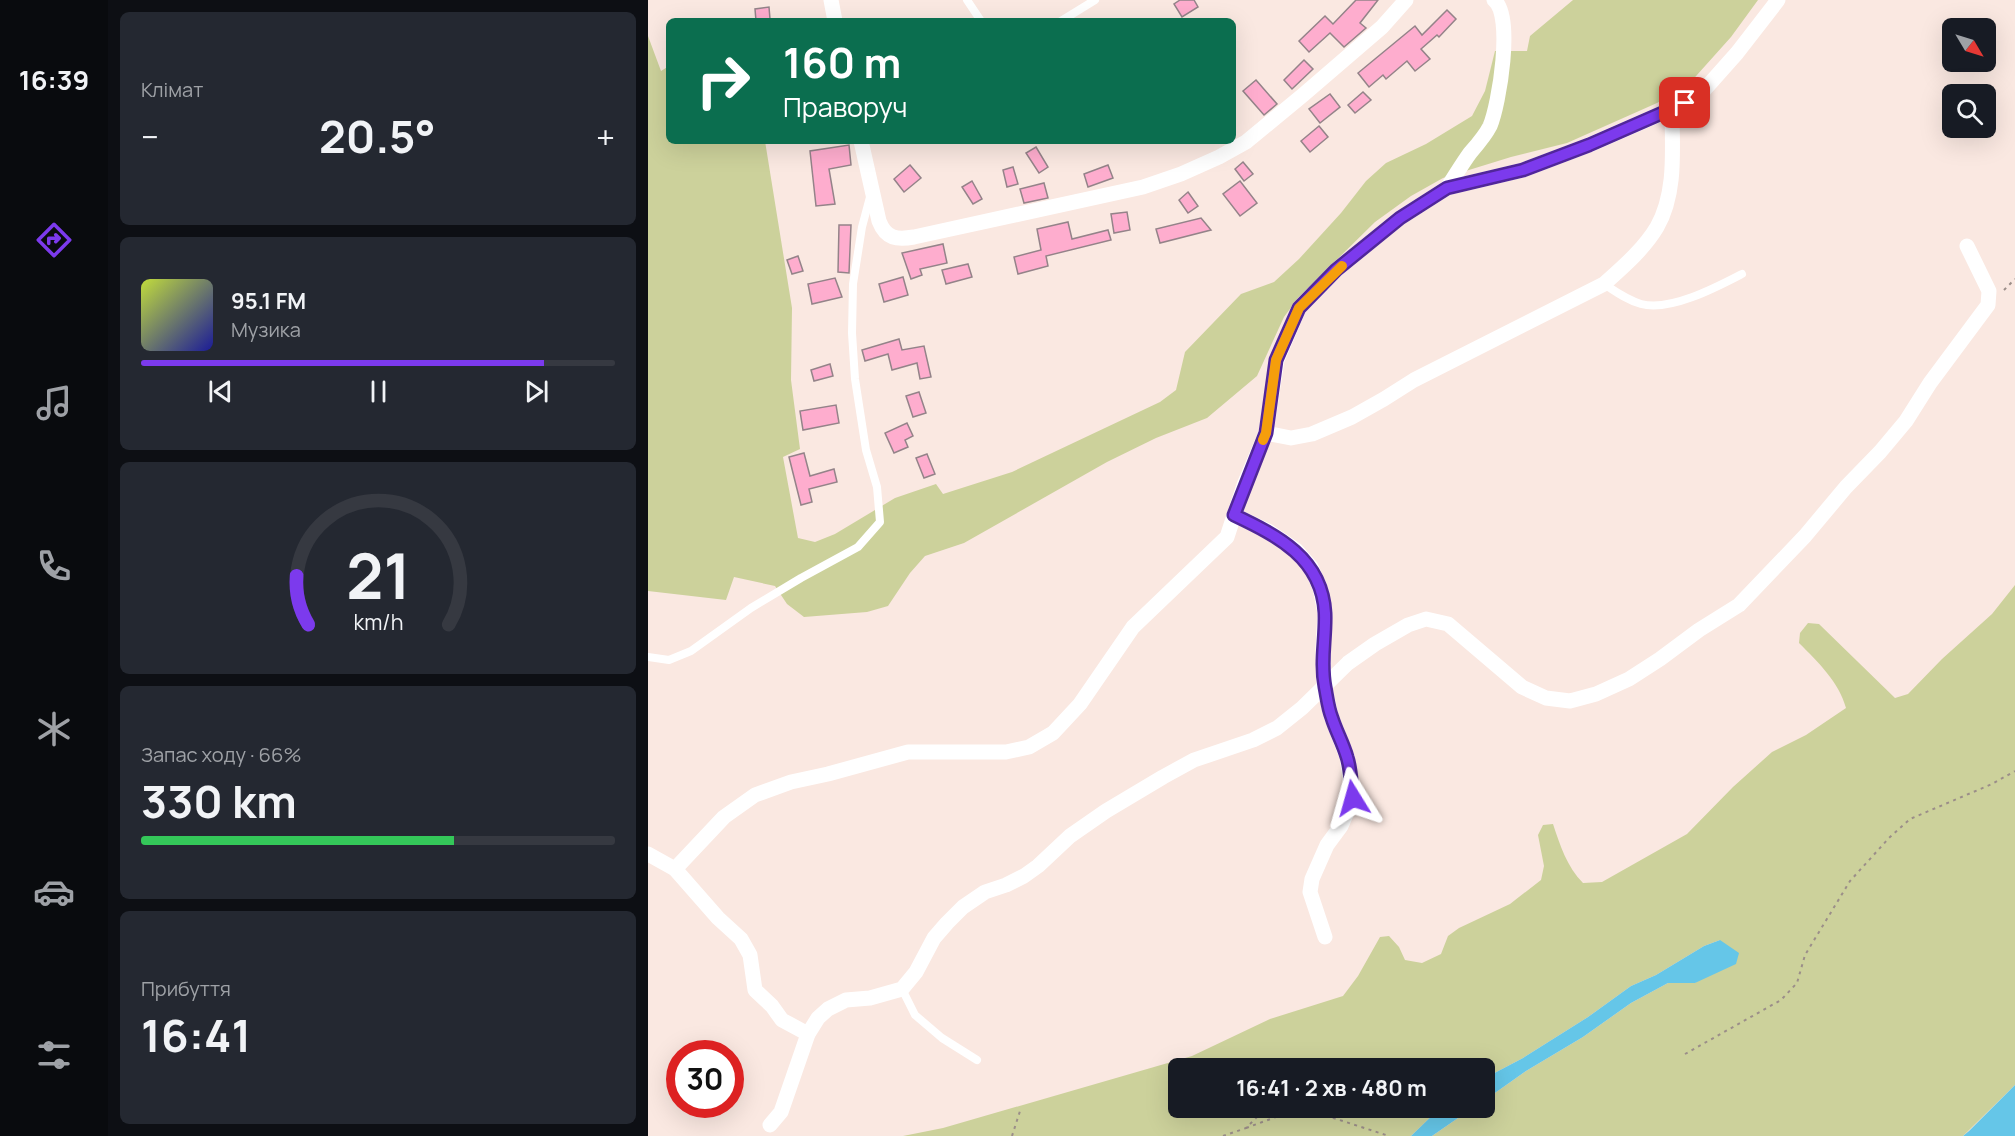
<!DOCTYPE html>
<html lang="uk">
<meta charset="utf-8">
<style>
:root{--surface:#171b24;--page:#242831;--text:#f1f3f6;--muted:#9ea1a6;--line:#363941;--accent:#7c3aed}
body{margin:0;font-family:Manrope,sans-serif;background:var(--page);color:var(--text);height:100vh;display:flex;flex-direction:column;font-size:22px;white-space:nowrap}
*{box-sizing:border-box;margin:0}
p{font-size:20px;color:var(--muted)}
.icon{flex:none;width:33px;height:33px;fill:none;stroke:currentColor;stroke-width:2;stroke-linecap:round;stroke-linejoin:round}
.map{position:relative;flex:1;overflow:hidden}
.side{display:flex;flex-direction:column;gap:12px;padding:12px;background:#0d0f14;width:540px}
.side>*{flex:none}
.guide{position:absolute;left:18px;top:18px;width:570px;height:126px;border-radius:9px;box-shadow:0 6px 24px #0002;background:#0b6e4f;color:#fff;overflow:hidden}
.needle{width:39px;rotate:128deg}
.fabs{position:absolute;left:1294px;top:18px;display:grid;gap:12px}
.fabs a{display:grid;place-items:center;width:54px;height:54px;border-radius:9px;background:var(--surface);box-shadow:0 6px 24px #0002;font-size:30px}
.speed{position:absolute;left:18px;top:1040px;display:flex;gap:12px;font-size:30px;font-weight:700;text-align:center}
.speed>*{display:grid;place-content:center;width:78px;height:78px;border-radius:50%;background:var(--surface);box-shadow:0 6px 24px #0002;line-height:1}
.speed .limit{border:9px solid #d22;background:#fff;color:#111}
.pin{position:absolute;display:grid;place-items:center;width:51px;height:51px;color:#fff;margin:-26px;border-radius:12px;box-shadow:0 3px 9px #0006}
.me{position:absolute;width:66px;margin:-33px;rotate:352deg;stroke-linejoin:round;filter:drop-shadow(0 0 4px #0008)}
.turn{display:flex;align-items:center;gap:21px;height:126px;padding:0 18px;font-size:27px}
.turn .icon{width:78px;height:78px;stroke-width:2.5}
.turn b{display:block;font-size:42px;line-height:51px}
.big{font-size:45px;font-weight:700;line-height:1.1}
.side .tile{flex:1;display:flex;flex-direction:column;justify-content:center;gap:9px;min-width:0;padding:0 21px;border-radius:9px;background:var(--page)}
.side .dial{align-items:center;gap:0}
.dial svg{height:156px;overflow:visible;fill:none;stroke:var(--line);stroke-width:7;stroke-linecap:round;text-anchor:middle}
.dial text{fill:var(--text);stroke:none}
.song{display:flex;align-items:center;gap:18px}
.cover{width:72px;height:72px;border-radius:9px;background:linear-gradient(135deg,hsl(70 70% 55%),hsl(240 70% 35%))}
.played{height:6px;border-radius:3px;background:linear-gradient(90deg,var(--accent) 85%,var(--line) 85%)}
.keys{display:flex;justify-content:space-around;direction:ltr}
.heat{display:flex;justify-content:space-between;align-items:center;font-size:33px;direction:ltr}
.charge{height:9px;border-radius:4px;background:linear-gradient(90deg,#34c759 66%,var(--line) 0)}
.trip{position:absolute;left:520px;top:1058px;width:327px;height:60px;border-radius:9px;background:var(--surface);box-shadow:0 6px 24px #0002;font-weight:700;line-height:60px;text-align:center}
main{display:flex;flex:1;min-height:0}
.tab-bar{display:flex;flex-direction:column;width:108px;justify-content:space-around;align-items:center;background:#090b0e;color:var(--muted)}
.tab-bar .icon{width:42px;height:42px}
.tab-bar .active{color:var(--accent)}
.tab-bar b{font-size:27px;color:var(--text)}
.map>svg:first-child{display:block}
</style>
<main>
<nav class="tab-bar">
<b>16:39</b>
<svg class="icon active" aria-label="directions" viewBox="0 0 24 24"><path d="M12 3l9 9-9 9-9-9zM9 14v-3h6M13 9l2 2-2 2"/></svg>
<svg class="icon" aria-label="music" viewBox="0 0 24 24"><path d="M9 18V5l10-2v13"/><circle cx="6" cy="18" r="3"/><circle cx="16" cy="16" r="3"/></svg>
<svg class="icon" aria-label="phone" viewBox="0 0 24 24"><path d="M5 4h4l2 5-3 2q2 4 5 5l2-3 5 2v4C11 20 4 13 5 4z"/></svg>
<svg class="icon" aria-label="climate" viewBox="0 0 24 24"><path d="M12 3v18M4 7l16 10M4 17L20 7"/></svg>
<svg class="icon" aria-label="car" viewBox="0 0 24 24"><path d="M5 17H2v-5l4-1 3-4h7l3 4 3 1v5h-3M9 17h6M6 11h13"/><circle cx="7" cy="17" r="2"/><circle cx="17" cy="17" r="2"/></svg>
<svg class="icon" aria-label="filters" viewBox="0 0 24 24"><path d="M4 7h16M4 17h16"/><circle cx="9" cy="7" r="2"/><circle cx="15" cy="17" r="2"/></svg>
</nav>
<section class="side">
<div class="tile"><p>Клімат</p>
<div class="heat"><a>−</a><b class="big">20.5°</b><a>+</a></div>
</div>
<div class="tile">
<div class="song"><i class="cover"></i><div><b>95.1 FM</b><p>Музика</p></div></div>
<div class="played"></div>
<div class="keys"><svg class="icon" aria-label="previous" viewBox="0 0 24 24"><path d="M18 5L8 12l10 7zM5 5v14"/></svg><svg class="icon" aria-label="pause" viewBox="0 0 24 24"><path d="M8 5v14M16 5v14"/></svg><svg class="icon" aria-label="next" viewBox="0 0 24 24"><path d="M6 5l10 7-10 7zM19 5v14"/></svg></div>
</div>
<div class="tile dial"><svg viewBox="0 0 100 80">
<path d="M14 69A42 42 0 1 1 86 69"/>
<path d="M14 69A42 42 0 0 1 8 44" stroke="#7c3aed"/>
<text x="50" y="56" font-size="32" font-weight="700">21</text>
<text x="50" y="72" font-size="11">km/h</text>
</svg></div>
<div class="tile"><p>Запас ходу · 66%</p><b class="big">330 km</b><div class="charge"></div></div>
<div class="tile"><p>Прибуття</p><b class="big">16:41</b></div>
</section>
<div class="map">
<svg width="1367" height="1136" viewBox="0 0 1367 1136">
<rect width="100%" height="100%" fill="#fae8e1"/>
<g fill="#ccd19b">
<path d="M925,0H1110L1083,37L1040,85L1009,103L919,143L863,157L795,178L763,196L727,222L650,298L636,317L609,376L559,418L508,438L459,462L316,543L277,556L262,573L240,606L219,612L156,617L139,604L127,586L86,577L78,600L0,591V36L13,71L21,66V141H117L144,308L143,380L152,449L135,457L150,538L167,542L187,534L247,498L288,484L295,494L364,472L512,402L528,390L537,352L593,294L626,282L651,259L693,213L718,181L738,163L778,144L824,116L837,91L847,51H879L882,36Z"/>
<path d="M1367,585V1085L1315,1136H784L826,1107H837V1100L878,1071L935,1037L983,1003L1020,983H1047L1072,940L1056,946L1008,975L983,986L940,1017L875,1058L837,1078V1068H531V1107H793L763,1136H255L295,1128L544,1056L622,1019L695,996L710,976L732,937L741,936L751,947L757,960L774,963L793,954L800,936L811,928L862,904L893,880L896,866L890,835L895,825L905,824C912,845 919,867 935,883L954,882L1039,834L1085,787L1124,752L1158,735L1198,708C1191,682 1170,662 1151,643L1152,633L1160,623L1171,624L1247,698L1260,694L1294,659L1344,614Z"/>
</g>
<g fill="#65c6e8">
<path d="M1072,940L1091,953L1088,964L1047,983H1020L983,1003L935,1037L878,1071L837,1100V1078L875,1058L940,1017L983,986L1008,975L1056,946Z"/>
<path d="M1367,1085V1136H1315L1321,1131Z"/>
<path d="M793,1107H826L784,1136H763Z"/>
</g>
<g fill="#feadce" stroke="#948389" stroke-width="1.5">
<path d="M532,0H546L550,7L534,17L526,4Z"/>
<path d="M708,0H730L712,23L718,28L696,47L682,33L661,52L651,41L677,16L685,24Z"/>
<path d="M121,7L122,19L108,21L107,9Z"/>
<path d="M799,10L808,19L791,37L789,35L773,49L782,59L767,71L759,61L738,79L735,75L721,87L710,73L767,26L774,35Z"/>
<path d="M656,60L665,69L644,89L636,80Z"/>
<path d="M608,80L629,104L616,115L595,91Z"/>
<path d="M715,92L723,100L707,113L700,105Z"/>
<path d="M682,94L692,107L672,123L661,109Z"/>
<path d="M671,126L680,137L662,152L653,141Z"/>
<path d="M201,145L203,165L181,169L187,204L168,206L162,151Z"/>
<path d="M388,147L400,167L391,173L378,153Z"/>
<path d="M595,162L605,174L596,181L587,169Z"/>
<path d="M262,165L273,178L256,192L246,179Z"/>
<path d="M460,165L465,178L440,187L436,174Z"/>
<path d="M365,167L370,184L359,187L355,170Z"/>
<path d="M324,181L334,199L325,204L314,187Z"/>
<path d="M592,181L609,203L592,216L575,194Z"/>
<path d="M396,183L400,198L376,203L372,189Z"/>
<path d="M540,192L550,206L540,213L531,200Z"/>
<path d="M479,212L482,230L466,233L463,214Z"/>
<path d="M553,218L563,230L512,243L508,229Z"/>
<path d="M420,222L424,239L460,230L463,240L398,256L400,266L370,274L366,257L393,250L389,229Z"/>
<path d="M191,225H203L201,273L190,272Z"/>
<path d="M295,244L299,263L272,269L274,275L263,279L254,253Z"/>
<path d="M150,256L155,271L144,274L139,260Z"/>
<path d="M320,264L324,277L298,284L294,270Z"/>
<path d="M255,277L260,295L236,302L231,284Z"/>
<path d="M187,278L194,297L164,304L160,284Z"/>
<path d="M251,339L254,350L276,346L283,377L272,379L269,363L244,370L240,354L217,361L214,350Z"/>
<path d="M182,364L185,376L166,381L163,370Z"/>
<path d="M271,392L278,413L265,417L258,396Z"/>
<path d="M188,405L191,423L155,430L152,411Z"/>
<path d="M259,423L265,436L257,440L260,447L246,453L237,433Z"/>
<path d="M156,453L162,476L186,469L189,482L161,489L164,502L153,505L141,457Z"/>
<path d="M279,454L287,474L276,478L268,458Z"/>
</g>
<g fill="none" stroke-linecap="round" stroke-linejoin="round">
<g stroke="#9b8e89" stroke-width="2" stroke-dasharray="3 4.5" stroke-linecap="butt">
<path d="M1356,290L1367,279"/>
<path d="M1037,1054L1133,1000L1149,983L1157,955L1202,881L1241,838L1262,819L1344,784L1367,771"/>
<path d="M598,1128L628,1117L667,1112L741,1136"/>
<path d="M364,1136L372,1111"/>
<path d="M575,1136L598,1128L619,1107"/>
</g>
<g stroke="#fff" stroke-width="8">
<path d="M319,0L333,21"/>
<path d="M413,21L447,0"/>
<path d="M956,284C968,292 979,300 993,304C1022,312 1069,287 1094,274"/>
<path d="M0,657L21,660L43,651L103,608L153,578L210,547L232,522L229,487L218,450L207,379L204,333L205,284L214,227L222,197"/>
<path d="M254,989L267,1015L294,1038L329,1060"/>
</g>
<g stroke="#fff" stroke-width="15">
<path d="M183,0L187,21"/>
<path d="M213,141L231,221C238,239 249,240 266,237L495,187L533,174L571,157L598,142L655,95L734,27L758,0"/>
<path d="M799,188C807,176 814,164 822,153C829,145 837,136 842,126C851,105 866,15 846,0"/>
<path d="M618,433L643,438L664,434L704,417L736,399L766,380L956,284C975,267 996,249 1009,227C1029,192 1024,147 1024,109"/>
<path d="M586,515L620,531L648,550L663,567L672,588L677,613L675,648L676,684L683,716L699,757L705,798L693,826L679,845L664,879L662,892L677,937"/>
<path d="M0,854L27,869L76,817L107,795L143,782L180,774L260,752H358L381,747L405,733L432,704L485,627L579,537L596,485L618,433L629,360L651,308L688,270L752,218L799,188L875,170L941,145L1049,98L1089,53L1130,0"/>
<path d="M27,869L70,918L93,939L102,955L107,990L124,1006L134,1020L160,1034"/>
<path d="M122,1125L133,1112L160,1034L170,1018L180,1009L198,1000L222,998L254,989L268,972L286,938L299,923L315,907L337,892L358,885L376,876L390,866L422,836L458,811L515,777L546,760L605,740L629,728L654,708L700,663L727,644L760,625L778,619L800,624L874,687L898,698L922,701L948,694L981,679L1012,659L1051,630L1091,605L1157,536L1198,487L1232,452L1258,421L1282,383L1340,305L1341,291L1319,246"/>
</g>
</g>
<g fill="none" stroke-linecap="round" stroke-linejoin="round">
<defs>
<path id="route" d="M705,798C703,784 703,769 699,757C695,743 688,731 684,718C680,708 679,697 677,687C672,662 678,638 677,613C674,558 630,536 586,515L618,433L628,360L651,308L688,270L752,218L799,188L875,170L941,145L1037,103"/>
</defs>
<use href="#route" stroke="#51269a" stroke-width="15"/>
<use href="#route" stroke="#7c3aed" stroke-width="10"/>
<path stroke="#f59e0b" stroke-width="10" d="M615,440L618,433L628,360L651,308L694,266"/>
</g>
</svg>
<div class="fabs">
<a><svg class="needle" viewBox="-14 -14 28 28"><path d="M0-13l5 13h-10z" fill="#e53935"/><path d="M0 13l5-13h-10z" fill="#9ea1a6"/></svg></a>
<a><svg class="icon" aria-label="search" viewBox="0 0 24 24"><circle cx="10" cy="10" r="6"/><path d="M15 15l6 6"/></svg></a>
</div>
<div class="speed"><div class="limit">30</div></div>
<div class="pin" style="left:1037px;top:103px;background:#d93025"><svg class="icon" aria-label="arrive" viewBox="0 0 24 24"><path d="M6 21V4h12l-3 4 3 4H6"/></svg></div>
<svg class="me" style="left:705px;top:798px" viewBox="-20 -20 40 40"><path d="M0-17L14 15 0 8-14 15z" fill="#7c3aed" stroke="#fff" stroke-width="4"/></svg>
<div class="trip">16:41 · 2 хв · 480 m</div>
<div class="guide">
<div class="turn"><svg class="icon" aria-label="right" viewBox="0 0 24 24"><path d="M7 20v-9h11M14 6l5 5-5 5"/></svg><div><b>160 m</b>Праворуч</div></div>
</div>
</div>
</main>
